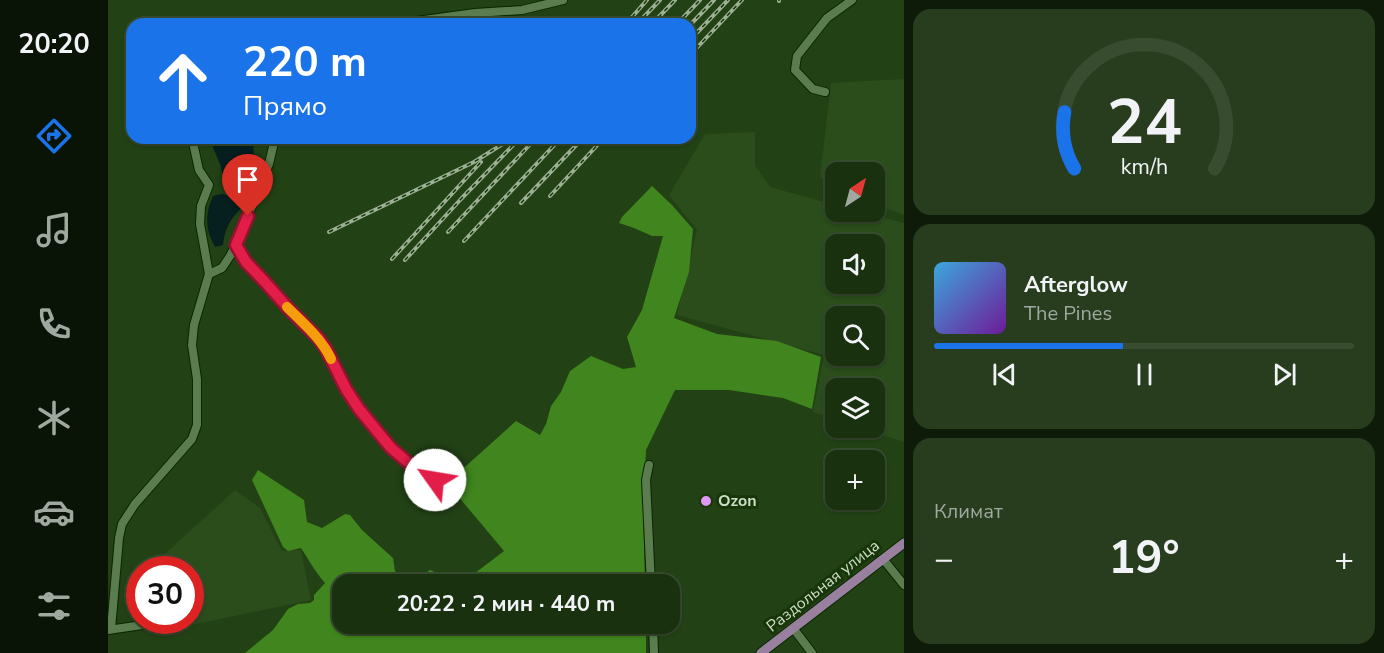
<!DOCTYPE html>
<html lang="ru">
<meta charset="utf-8">
<style>
:root{--surface:#1a3110;--page:#273d1e;--text:#f1f3f6;--muted:#9fa99f;--line:#384c30;--accent:#1a73e8}
body{margin:0;font-family:"Nunito Sans",sans-serif;background:var(--page);color:var(--text);height:100vh;display:flex;flex-direction:column;font-size:22px;white-space:nowrap}
*{box-sizing:border-box;margin:0}
p{font-size:20px;color:var(--muted)}
.icon{flex:none;width:33px;height:33px;fill:none;stroke:currentColor;stroke-width:2;stroke-linecap:round;stroke-linejoin:round}
.map{position:relative;flex:1;overflow:hidden}
.details{display:flex;flex-direction:column;gap:9px;padding:9px;background:#0e1b09;width:480px}
.details>*{flex:none}
.banner{position:absolute;left:18px;top:18px;width:570px;height:126px;border-radius:18px;box-shadow:0 2px 4px #0004,0 0 0 2px var(--line);background:#1a73e8;color:#fff;overflow:hidden}
.needle{width:39px;rotate:36deg}
.tools{position:absolute;left:717px;top:162px;display:grid;gap:12px}
.tools a{display:grid;place-items:center;width:60px;height:60px;border-radius:12px;background:var(--surface);box-shadow:0 2px 4px #0004,0 0 0 2px var(--line);font-size:30px}
.speed{position:absolute;left:18px;top:556px;display:flex;gap:12px;font-size:30px;font-weight:700;text-align:center}
.speed>*{display:grid;place-content:center;width:78px;height:78px;border-radius:50%;background:var(--surface);box-shadow:0 2px 4px #0004,0 0 0 2px var(--line);line-height:1}
.speed .limit{border:9px solid #d22;background:#fff;color:#111}
.pin{position:absolute;display:grid;place-items:center;width:51px;height:51px;color:#fff;margin:-62px -26px;border-radius:50% 50% 50% 0;rotate:-45deg;box-shadow:0 0 6px #0007}
.pin .icon{rotate:45deg}
.me{position:absolute;width:66px;margin:-33px;rotate:302deg;stroke-linejoin:round;filter:drop-shadow(0 0 4px #0008)}
.turn{display:flex;align-items:center;gap:21px;height:126px;padding:0 18px;font-size:27px}
.turn .icon{width:78px;height:78px;stroke-width:2.5}
.turn b{display:block;font-size:42px;line-height:51px}
.big{font-size:45px;font-weight:700;line-height:1.1}
.details .card{flex:1;display:flex;flex-direction:column;justify-content:center;gap:9px;min-width:0;padding:0 21px;border-radius:18px;background:var(--page)}
.details .dial{align-items:center;gap:0}
.dial svg{height:156px;overflow:visible;fill:none;stroke:var(--line);stroke-width:7;stroke-linecap:round;text-anchor:middle}
.dial text{fill:var(--text);stroke:none}
.song{display:flex;align-items:center;gap:18px}
.cover{width:72px;height:72px;border-radius:9px;background:linear-gradient(135deg,hsl(200 70% 55%),hsl(280 70% 35%))}
.played{height:6px;border-radius:3px;background:linear-gradient(90deg,var(--accent) 45%,var(--line) 45%)}
.keys{display:flex;justify-content:space-around;direction:ltr}
.heat{display:flex;justify-content:space-between;align-items:center;font-size:33px;direction:ltr}
.trip{position:absolute;left:224px;top:574px;width:348px;height:60px;border-radius:18px;background:var(--surface);box-shadow:0 2px 4px #0004,0 0 0 2px var(--line);font-weight:700;line-height:60px;text-align:center}
main{display:flex;flex:1;min-height:0}
.menu{display:flex;flex-direction:column;width:108px;justify-content:space-around;align-items:center;background:#0a1406;color:var(--muted)}
.menu .icon{width:42px;height:42px}
.menu .current{color:var(--accent)}
.menu b{font-size:27px;color:var(--text)}
.map>svg:first-child{display:block}
</style>
<main>
<nav class="menu">
<b>20:20</b>
<svg class="icon current" aria-label="directions" viewBox="0 0 24 24"><path d="M12 3l9 9-9 9-9-9zM9 14v-3h6M13 9l2 2-2 2"/></svg>
<svg class="icon" aria-label="music" viewBox="0 0 24 24"><path d="M9 18V5l10-2v13"/><circle cx="6" cy="18" r="3"/><circle cx="16" cy="16" r="3"/></svg>
<svg class="icon" aria-label="phone" viewBox="0 0 24 24"><path d="M5 4h4l2 5-3 2q2 4 5 5l2-3 5 2v4C11 20 4 13 5 4z"/></svg>
<svg class="icon" aria-label="climate" viewBox="0 0 24 24"><path d="M12 3v18M4 7l16 10M4 17L20 7"/></svg>
<svg class="icon" aria-label="car" viewBox="0 0 24 24"><path d="M5 17H2v-5l4-1 3-4h7l3 4 3 1v5h-3M9 17h6M6 11h13"/><circle cx="7" cy="17" r="2"/><circle cx="17" cy="17" r="2"/></svg>
<svg class="icon" aria-label="filters" viewBox="0 0 24 24"><path d="M4 7h16M4 17h16"/><circle cx="9" cy="7" r="2"/><circle cx="15" cy="17" r="2"/></svg>
</nav>
<div class="map">
<svg width="796" height="653" viewBox="0 0 796 653">
<rect width="100%" height="100%" fill="#224115"/>
<g fill="#2a4d1b" fill-rule="evenodd">
<path d="M796,79V215L767,204L766,172H728L727,189L712,177L723,83Z"/>
<path d="M647,132V165L662,187L727,205L728,212H753L796,223V442L752,428H766V388H728L727,419L705,412L716,355L569,315L589,230L561,195L597,134ZM728,244H766V284H728ZM728,316H766V356H728Z"/>
<path d="M127,490L152,508L174,551L193,550L203,600L64,629L62,621H82V570H50L48,562Z"/>
</g>
<path fill="#40851d" d="M544,186L564,205L585,229L581,272L566,318L609,334L669,341L713,357L704,409L675,398L621,390H567L538,450L535,498L537,585H234V624H538V653H137L165,630L180,609L190,604L202,603L206,600V595L217,583C207,572 201,560 193,548L180,551L175,547L144,480L150,470L196,500L199,522L214,528L237,514L242,515L254,530L285,558L287,571L303,584L322,570L354,583L396,551L339,483L408,421L432,435L438,424L443,406L453,392L462,371L483,356L515,369L528,367L519,337L534,310L555,236H544L526,228L511,223L514,217Z"/>
<g fill="#061f1f">
<path d="M101,138H145L146,161L145,178L134,187L116,180L112,164Z"/>
<path d="M114,194L130,198L137,202C135,208 132,209 128,214C120,222 116,234 115,245L107,247C97,230 97,213 105,196Z"/>
</g>
<g fill="none" stroke-linecap="round" stroke-linejoin="round">
<defs>
<g id="minor">
<path d="M287,24L367,13L414,10L455,0"/>
<path d="M717,92L705,89L687,70L689,56L719,18L744,0"/>
<path d="M127,245L138,262L156,281L181,309L211,339L218,349L238,389L251,409L283,448L302,464L327,480"/>
<path d="M101,274L114,268L122,256L132,236L161,164L167,138"/>
<path d="M541,465L538,480L543,585"/>
<path d="M775,559L796,585"/>
<path d="M545,624L546,653"/>
<path d="M685,628L704,653"/>
<path d="M3,629L11,538L14,524L27,504L84,439L89,425V379L84,345L86,325L101,274L92,224L93,206L101,185L91,170L84,138"/>
<path d="M0,630L61,621"/>
</g>
<path id="major" d="M653,653L796,543"/>
</defs>
<use href="#minor" stroke="#092700" stroke-width="10"/>
<use href="#major" stroke="#092700" stroke-width="11"/>
<use href="#minor" stroke="#5b7c4e" stroke-width="8"/>
<use href="#major" stroke="#98809e" stroke-width="9"/>
<defs>
<g id="rail">
<path d="M671,1V0"/>
<path d="M518,24L539,0"/>
<path d="M529,24L552,0"/>
<path d="M544,24L567,0"/>
<path d="M569,24L592,0"/>
<path d="M582,25L606,0"/>
<path d="M582,40L620,0"/>
<path d="M582,55L634,0"/>
<path d="M442,196L496,138"/>
<path d="M413,203L475,138"/>
<path d="M221,232L366,162L404,138"/>
<path d="M340,232L428,138"/>
<path d="M356,241L453,138"/>
<path d="M284,259L373,162"/>
<path d="M297,260L353,199L410,140"/>
</g>
</defs>
<use href="#rail" stroke="#9cb193" stroke-width="4"/>
<use href="#rail" stroke="#18360a" stroke-width="1.5" stroke-dasharray="4.5" stroke-linecap="butt"/>
</g>
<g fill="none" stroke-linecap="round" stroke-linejoin="round">
<defs>
<path id="route" d="M140,216L128,245L138,262L156,281L181,309L211,339L218,349L238,389L251,409L283,448L302,464L327,480"/>
</defs>
<use href="#route" stroke="#92132f" stroke-width="15"/>
<use href="#route" stroke="#e11d48" stroke-width="10"/>
<path stroke="#f59e0b" stroke-width="10" d="M179,307C196,324 213,338 223,359"/>
</g>
<circle fill="#dd99f3" stroke="#18360a" stroke-width="2" cx="598" cy="501" r="6"/>
<g text-anchor="middle" dominant-baseline="central" stroke-width="6" stroke-linejoin="round" paint-order="stroke">
<g font-size="16" font-weight="bold" fill="#ccdec5" stroke="#18360a" text-anchor="start">
<text x="610" y="501">Ozon</text>
</g>
<g font-size="16" fill="#ccdec5" stroke="#18360a">
<text transform="translate(715 586) rotate(-38)">Раздольная улица</text>
</g>
</g>
</svg>
<div class="tools">
<a><svg class="needle" viewBox="-14 -14 28 28"><path d="M0-13l5 13h-10z" fill="#e53935"/><path d="M0 13l5-13h-10z" fill="#9fa99f"/></svg></a>
<a><svg class="icon" aria-label="sound" viewBox="0 0 24 24"><path d="M4 9h4l5-4v14l-5-4H4zM17 9q2 3 0 6"/></svg></a>
<a><svg class="icon" aria-label="search" viewBox="0 0 24 24"><circle cx="10" cy="10" r="6"/><path d="M15 15l6 6"/></svg></a>
<a><svg class="icon" aria-label="layers" viewBox="0 0 24 24"><path d="M12 4l9 5-9 5-9-5zM3 14l9 5 9-5"/></svg></a>
<a>+</a>
</div>
<div class="speed"><div class="limit">30</div></div>
<div class="pin" style="left:140px;top:216px;background:#d93025"><svg class="icon" aria-label="arrive" viewBox="0 0 24 24"><path d="M6 21V4h12l-3 4 3 4H6"/></svg></div>
<svg class="me" style="left:327px;top:480px" viewBox="-20 -20 40 40"><circle r="19" fill="#fff"/><path d="M0-13L10 11 0 6-10 11z" fill="#e11d48"/></svg>
<div class="trip">20:22 · 2 мин · 440 m</div>
<div class="banner">
<div class="turn"><svg class="icon" aria-label="ahead" viewBox="0 0 24 24"><path d="M12 20V5M6 11l6-6 6 6"/></svg><div><b>220 m</b>Прямо</div></div>
</div>
</div>
<section class="details">
<div class="card dial"><svg viewBox="0 0 100 80">
<path d="M14 69A42 42 0 1 1 86 69"/>
<path d="M14 69A42 42 0 0 1 9 40" stroke="#1a73e8"/>
<text x="50" y="56" font-size="32" font-weight="700">24</text>
<text x="50" y="72" font-size="11">km/h</text>
</svg></div>
<div class="card">
<div class="song"><i class="cover"></i><div><b>Afterglow</b><p>The Pines</p></div></div>
<div class="played"></div>
<div class="keys"><svg class="icon" aria-label="previous" viewBox="0 0 24 24"><path d="M18 5L8 12l10 7zM5 5v14"/></svg><svg class="icon" aria-label="pause" viewBox="0 0 24 24"><path d="M8 5v14M16 5v14"/></svg><svg class="icon" aria-label="next" viewBox="0 0 24 24"><path d="M6 5l10 7-10 7zM19 5v14"/></svg></div>
</div>
<div class="card"><p>Климат</p>
<div class="heat"><a>−</a><b class="big">19°</b><a>+</a></div>
</div>
</section>
</main>
